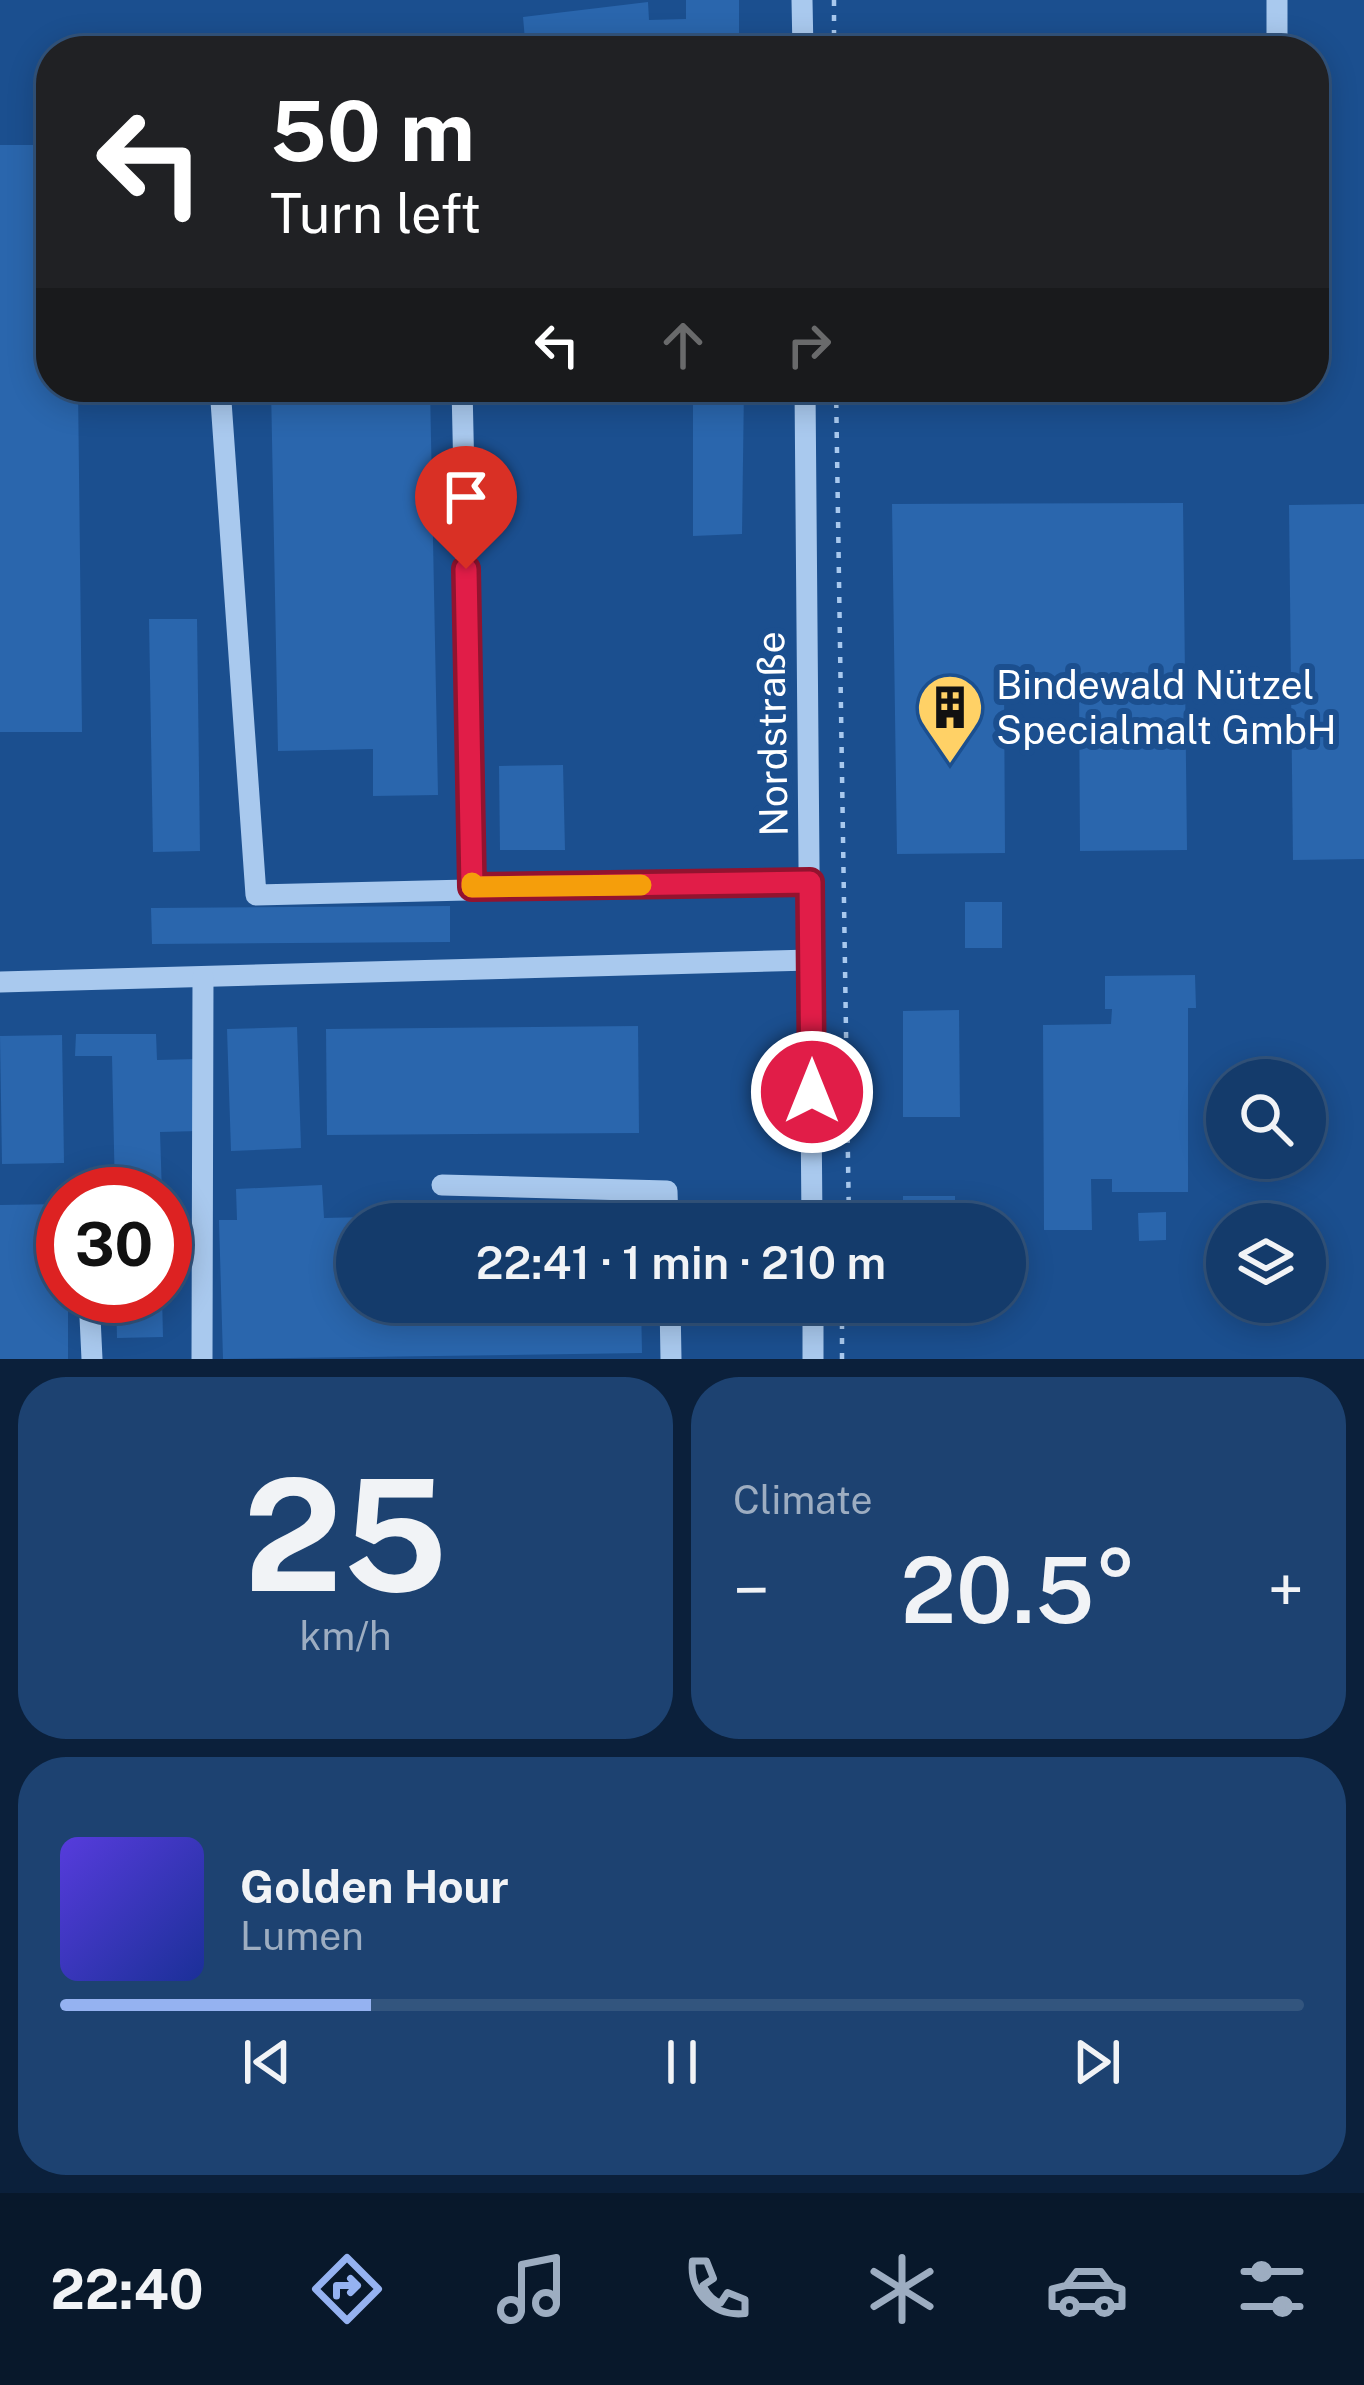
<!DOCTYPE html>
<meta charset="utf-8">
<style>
:root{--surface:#143b6b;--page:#1d4271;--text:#f1f3f6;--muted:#9dadc1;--line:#33557e;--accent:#95b2f1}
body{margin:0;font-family:"Public Sans",sans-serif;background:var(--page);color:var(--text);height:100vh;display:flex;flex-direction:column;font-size:45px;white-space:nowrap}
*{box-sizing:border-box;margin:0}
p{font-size:39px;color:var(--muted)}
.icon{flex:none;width:66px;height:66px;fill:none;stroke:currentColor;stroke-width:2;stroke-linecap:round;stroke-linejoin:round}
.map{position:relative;height:1359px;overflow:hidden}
.drawer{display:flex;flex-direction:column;gap:18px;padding:18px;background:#0b203b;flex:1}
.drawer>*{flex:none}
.guide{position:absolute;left:36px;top:36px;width:1293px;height:366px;border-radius:48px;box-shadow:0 6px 30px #0003,0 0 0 3px var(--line);background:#202124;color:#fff;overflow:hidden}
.fabs{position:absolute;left:1206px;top:1059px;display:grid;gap:24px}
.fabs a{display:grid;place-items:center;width:120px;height:120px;border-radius:50%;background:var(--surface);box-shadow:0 6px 30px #0003,0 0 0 3px var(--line);font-size:60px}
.speed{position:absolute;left:36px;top:1167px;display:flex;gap:24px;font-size:60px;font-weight:700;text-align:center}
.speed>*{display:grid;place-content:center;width:156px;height:156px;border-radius:50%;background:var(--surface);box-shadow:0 6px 30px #0003,0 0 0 3px var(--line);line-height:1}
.speed .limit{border:18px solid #d22;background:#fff;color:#111}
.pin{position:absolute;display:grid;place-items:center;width:102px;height:102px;color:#fff;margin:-123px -51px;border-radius:50% 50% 50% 0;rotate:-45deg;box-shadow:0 0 12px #0007}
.pin .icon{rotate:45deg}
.me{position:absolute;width:132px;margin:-66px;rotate:0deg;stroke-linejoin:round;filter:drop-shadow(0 0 9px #0008)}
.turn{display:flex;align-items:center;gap:42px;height:252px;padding:0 36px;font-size:54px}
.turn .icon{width:156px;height:156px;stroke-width:2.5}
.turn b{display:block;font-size:84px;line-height:102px}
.lanes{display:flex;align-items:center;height:114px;padding:0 36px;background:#0003;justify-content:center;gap:60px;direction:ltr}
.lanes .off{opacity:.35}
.big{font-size:90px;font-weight:600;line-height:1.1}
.drawer .card{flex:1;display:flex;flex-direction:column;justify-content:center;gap:18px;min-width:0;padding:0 42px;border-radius:48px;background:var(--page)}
.drawer .dial{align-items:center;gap:0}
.dial b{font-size:156px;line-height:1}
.song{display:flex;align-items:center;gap:36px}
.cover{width:144px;height:144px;border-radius:18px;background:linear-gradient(135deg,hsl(250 70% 55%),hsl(230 70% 35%))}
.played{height:12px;border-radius:6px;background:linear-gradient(90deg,var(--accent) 25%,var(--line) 25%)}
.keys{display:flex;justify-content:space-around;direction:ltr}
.heat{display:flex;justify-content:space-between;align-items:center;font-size:66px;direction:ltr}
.drawer .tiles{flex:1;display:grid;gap:18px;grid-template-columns:1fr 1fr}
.card:last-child{grid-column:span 2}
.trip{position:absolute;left:336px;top:1203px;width:690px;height:120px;border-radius:60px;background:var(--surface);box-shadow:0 6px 30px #0003,0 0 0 3px var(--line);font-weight:600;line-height:120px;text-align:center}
.dock{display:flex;height:192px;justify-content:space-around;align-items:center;background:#08182b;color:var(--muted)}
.dock .icon{width:84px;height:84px}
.dock .selected{color:var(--accent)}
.dock b{font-size:54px;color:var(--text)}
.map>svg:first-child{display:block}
</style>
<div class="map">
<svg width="1364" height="1359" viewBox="0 0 1364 1359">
<rect width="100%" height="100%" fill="#1b4f8f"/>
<g fill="#2a66ad">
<path d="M686,0H739V51H686L685,40L650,39L651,51H526L523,17L648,2L649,20L686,19Z"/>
<path d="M343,42V51H169V43Z"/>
<path d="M0,145H51V387H78L82,732H0Z"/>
<path d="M271,387H430L438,795L373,796V749L278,751Z"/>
<path d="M693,387H744L742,534L693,536Z"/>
<path d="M1133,387H1284V402L1133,404Z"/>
<path d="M1183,503L1187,850L1080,851L1079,678L1004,679L1005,853L897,854L892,504Z"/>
<path d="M1364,504V859L1293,860L1289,505Z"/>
<path d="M149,619H197L200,851L153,852Z"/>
<path d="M563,765L565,850H500L499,766Z"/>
<rect x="965" y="902" width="37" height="46"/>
<path d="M450,906V942L152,944L151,908Z"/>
<path d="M1195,975L1196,1008H1188V1192H1112V1179H1091L1092,1230H1044L1043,1025L1111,1024L1112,1009H1105V976Z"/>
<path d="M959,1010L960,1117H903V1011Z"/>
<path d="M638,1026L639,1133L327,1135L326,1029Z"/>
<path d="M297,1027L301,1148L231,1151L227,1029Z"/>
<path d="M76,1034H156L157,1060L197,1059L199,1131L160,1132L162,1194H115L112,1056H75Z"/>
<path d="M62,1035L64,1163L2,1164L0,1036Z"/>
<path d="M322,1185L324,1218L639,1211L640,1224H357V1302H641L642,1353L223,1359L219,1220H237L236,1189Z"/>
<rect x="903" y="1196" width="52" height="28"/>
<path d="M63,1204V1296H68V1359H0V1205Z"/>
<path d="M1166,1212V1240L1139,1241L1138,1213Z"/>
<path d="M116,1296H162L163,1337L117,1338Z"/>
<path d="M903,1302H955V1318H904Z"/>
</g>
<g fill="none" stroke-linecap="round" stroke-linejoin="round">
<g stroke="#a9c9ee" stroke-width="4.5" stroke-dasharray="6 9" stroke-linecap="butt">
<path d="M834,0V51"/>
<path d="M836,387L849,1224"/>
<path d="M842,1359V1302"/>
</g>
<g stroke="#a9c9ee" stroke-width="21">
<path d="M802,0L803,51"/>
<path d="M1277,0V51"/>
<path d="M220,387L256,895L810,882"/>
<path d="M462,387L473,887"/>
<path d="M805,387L812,1224"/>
<path d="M0,982L811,960"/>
<path d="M442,1185L667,1191L668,1224"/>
<path d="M89,1296L92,1359"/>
<path d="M670,1302L671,1359"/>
<path d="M813,1302V1359"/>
<path d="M202,1359L203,977"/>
</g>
</g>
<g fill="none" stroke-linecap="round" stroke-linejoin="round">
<defs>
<path id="route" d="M466,569L472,887L810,882L812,1092"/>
</defs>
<use href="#route" stroke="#92132f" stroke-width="30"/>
<use href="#route" stroke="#e11d48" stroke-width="21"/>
<path stroke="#f59e0b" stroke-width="21" d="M472,883V887L641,885"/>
</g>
<defs>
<symbol id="building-pin" viewBox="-11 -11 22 30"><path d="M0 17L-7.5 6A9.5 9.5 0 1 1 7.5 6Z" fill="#ffd166" stroke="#1b4f8f"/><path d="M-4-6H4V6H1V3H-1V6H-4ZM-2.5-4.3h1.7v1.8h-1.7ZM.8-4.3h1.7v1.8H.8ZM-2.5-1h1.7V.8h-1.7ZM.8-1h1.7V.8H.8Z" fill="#111"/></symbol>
</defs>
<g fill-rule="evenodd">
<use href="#building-pin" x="912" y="669" width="76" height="104"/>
</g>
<g text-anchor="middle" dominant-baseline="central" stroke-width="12" stroke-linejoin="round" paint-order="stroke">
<g font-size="39" fill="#fff" stroke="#1b4f8f" text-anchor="start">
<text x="996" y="685">Bindewald Nützel<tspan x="996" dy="45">Specialmalt GmbH</tspan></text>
</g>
<g font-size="39" fill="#fff" stroke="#1b4f8f">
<text transform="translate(772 734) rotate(-91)">Nordstraße</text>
</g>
</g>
</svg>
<div class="fabs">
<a><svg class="icon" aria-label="search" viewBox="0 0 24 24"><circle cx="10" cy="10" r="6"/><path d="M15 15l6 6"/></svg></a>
<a><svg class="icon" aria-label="layers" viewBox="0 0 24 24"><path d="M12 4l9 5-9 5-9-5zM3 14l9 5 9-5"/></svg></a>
</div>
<div class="speed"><div class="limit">30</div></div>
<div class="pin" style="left:466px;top:569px;background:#d93025"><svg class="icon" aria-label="arrive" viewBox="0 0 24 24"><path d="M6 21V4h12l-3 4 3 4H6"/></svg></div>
<svg class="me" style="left:812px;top:1092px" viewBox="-20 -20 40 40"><circle r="17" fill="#e11d48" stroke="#fff" stroke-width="3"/><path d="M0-11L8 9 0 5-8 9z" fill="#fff"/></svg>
<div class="trip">22:41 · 1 min · 210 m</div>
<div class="guide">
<div class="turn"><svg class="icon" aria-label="left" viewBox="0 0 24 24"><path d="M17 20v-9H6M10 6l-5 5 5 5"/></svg><div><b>50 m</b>Turn left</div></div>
<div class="lanes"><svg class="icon" aria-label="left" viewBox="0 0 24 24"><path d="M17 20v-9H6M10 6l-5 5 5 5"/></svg><svg class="icon off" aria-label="ahead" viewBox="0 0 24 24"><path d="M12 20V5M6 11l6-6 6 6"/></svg><svg class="icon off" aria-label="right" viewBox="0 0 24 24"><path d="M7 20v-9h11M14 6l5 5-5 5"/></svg></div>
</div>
</div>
<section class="drawer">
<div class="tiles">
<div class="card dial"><b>25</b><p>km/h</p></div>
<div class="card"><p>Climate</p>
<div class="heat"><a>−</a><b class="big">20.5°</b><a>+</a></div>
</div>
<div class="card">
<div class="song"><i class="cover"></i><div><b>Golden Hour</b><p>Lumen</p></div></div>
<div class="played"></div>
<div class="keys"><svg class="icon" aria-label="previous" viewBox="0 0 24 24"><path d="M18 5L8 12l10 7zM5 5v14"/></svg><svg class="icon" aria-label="pause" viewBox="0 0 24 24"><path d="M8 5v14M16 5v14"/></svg><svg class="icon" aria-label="next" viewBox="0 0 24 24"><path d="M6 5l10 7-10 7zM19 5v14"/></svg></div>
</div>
</div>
</section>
<nav class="dock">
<b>22:40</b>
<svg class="icon selected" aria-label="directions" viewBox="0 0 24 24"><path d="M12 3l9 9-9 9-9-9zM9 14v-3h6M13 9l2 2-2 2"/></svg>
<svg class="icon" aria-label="music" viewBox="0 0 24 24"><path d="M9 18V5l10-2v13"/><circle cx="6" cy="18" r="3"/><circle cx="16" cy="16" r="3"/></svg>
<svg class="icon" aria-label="phone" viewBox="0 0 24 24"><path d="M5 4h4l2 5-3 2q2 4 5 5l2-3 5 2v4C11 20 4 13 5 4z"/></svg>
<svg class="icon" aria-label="climate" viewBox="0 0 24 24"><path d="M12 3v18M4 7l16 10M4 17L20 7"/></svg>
<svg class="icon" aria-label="car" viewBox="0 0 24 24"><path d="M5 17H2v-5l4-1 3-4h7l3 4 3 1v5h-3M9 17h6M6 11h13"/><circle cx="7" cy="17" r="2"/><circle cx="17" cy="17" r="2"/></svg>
<svg class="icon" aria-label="filters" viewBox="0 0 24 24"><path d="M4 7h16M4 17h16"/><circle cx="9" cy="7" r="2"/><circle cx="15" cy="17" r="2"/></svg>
</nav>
